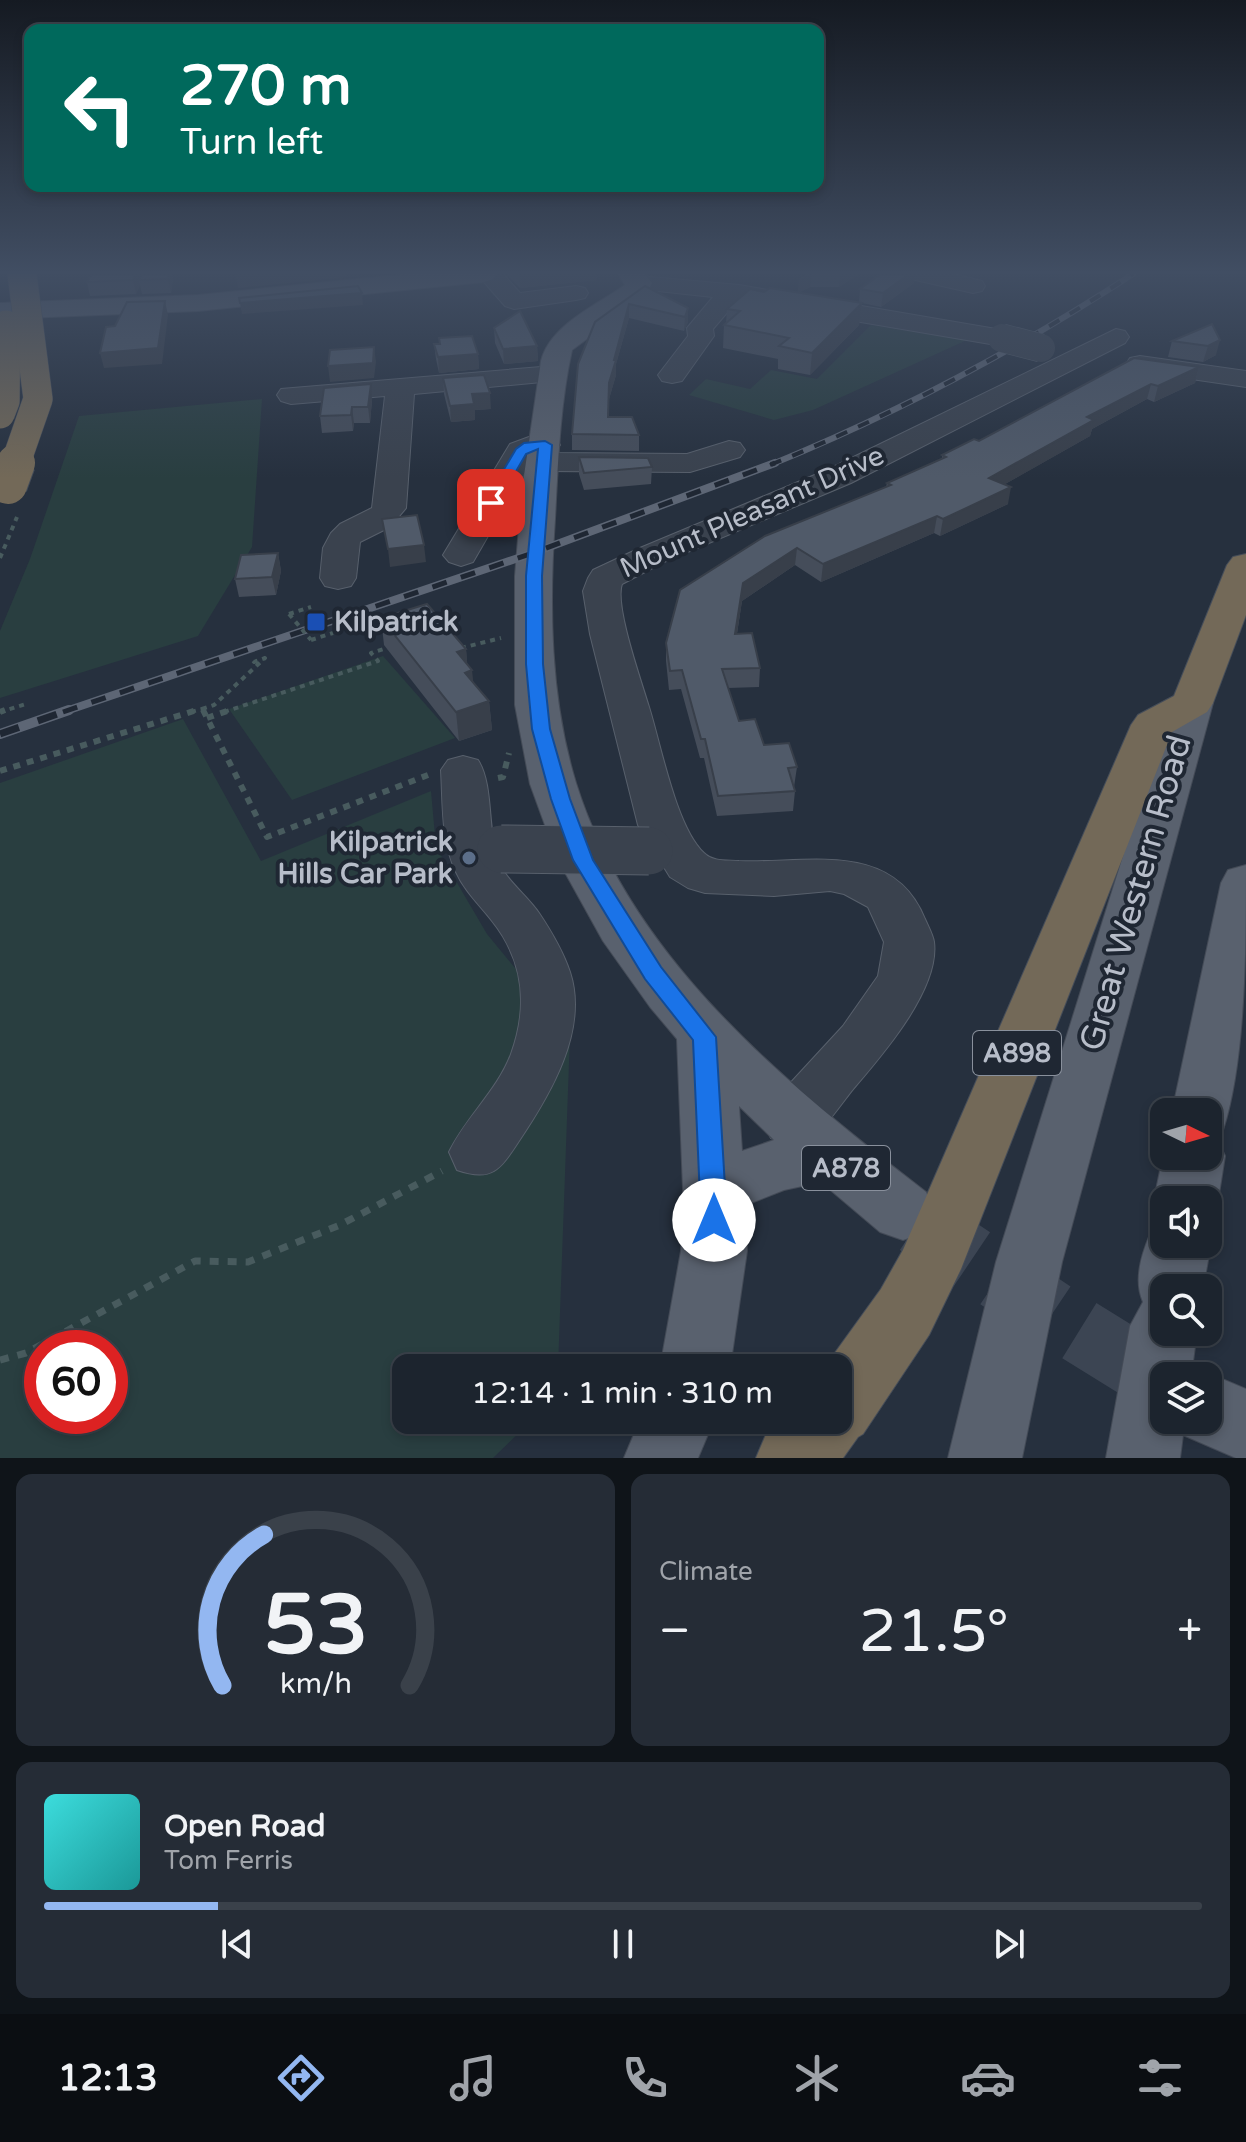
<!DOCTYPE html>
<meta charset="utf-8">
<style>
:root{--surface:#1c242e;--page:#252c36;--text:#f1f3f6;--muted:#a0a4aa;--line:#3a414a;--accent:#93b7f1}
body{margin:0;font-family:"Varela Round",sans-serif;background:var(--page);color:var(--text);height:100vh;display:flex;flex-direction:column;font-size:30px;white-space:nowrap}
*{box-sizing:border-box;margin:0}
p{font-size:26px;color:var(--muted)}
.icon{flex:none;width:44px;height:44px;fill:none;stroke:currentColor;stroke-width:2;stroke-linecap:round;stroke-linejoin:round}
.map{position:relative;height:1458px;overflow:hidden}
.sheet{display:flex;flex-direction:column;gap:16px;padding:16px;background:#0f1419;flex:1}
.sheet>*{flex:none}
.banner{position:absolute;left:24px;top:24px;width:800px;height:168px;border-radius:16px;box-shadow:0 4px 12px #0003,0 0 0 2px var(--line);background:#00695c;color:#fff;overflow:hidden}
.needle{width:52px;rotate:95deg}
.controls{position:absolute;left:1150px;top:1098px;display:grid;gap:16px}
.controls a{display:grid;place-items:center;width:72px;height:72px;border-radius:16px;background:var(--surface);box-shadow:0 4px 12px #0003,0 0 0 2px var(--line);font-size:40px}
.speed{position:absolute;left:24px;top:1330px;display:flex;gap:16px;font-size:40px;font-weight:700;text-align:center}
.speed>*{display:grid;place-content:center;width:104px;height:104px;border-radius:50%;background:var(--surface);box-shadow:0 4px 12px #0003,0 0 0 2px var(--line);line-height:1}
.speed .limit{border:12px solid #d22;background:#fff;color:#111}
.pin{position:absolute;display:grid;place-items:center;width:68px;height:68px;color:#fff;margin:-34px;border-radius:16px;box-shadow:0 4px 12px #0006}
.me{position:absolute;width:88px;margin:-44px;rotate:0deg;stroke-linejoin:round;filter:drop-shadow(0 0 6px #0008)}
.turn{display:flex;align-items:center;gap:28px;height:168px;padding:0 24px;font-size:36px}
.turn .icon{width:104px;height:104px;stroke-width:2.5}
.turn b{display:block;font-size:56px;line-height:68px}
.big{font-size:60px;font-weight:600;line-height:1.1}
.sheet .card{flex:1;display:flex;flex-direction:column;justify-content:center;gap:12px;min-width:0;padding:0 28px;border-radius:16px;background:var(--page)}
.sheet .dial{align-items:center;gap:0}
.dial svg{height:208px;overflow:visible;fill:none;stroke:var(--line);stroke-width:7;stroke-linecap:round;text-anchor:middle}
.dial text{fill:var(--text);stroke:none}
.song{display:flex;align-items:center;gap:24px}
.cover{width:96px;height:96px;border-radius:12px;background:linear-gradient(135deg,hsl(180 70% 55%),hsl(180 70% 35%))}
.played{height:8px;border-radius:4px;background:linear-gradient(90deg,var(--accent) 15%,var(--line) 15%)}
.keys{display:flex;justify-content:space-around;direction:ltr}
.heat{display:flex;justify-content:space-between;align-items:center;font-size:44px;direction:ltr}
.sheet .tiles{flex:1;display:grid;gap:16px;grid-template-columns:1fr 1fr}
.card:last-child{grid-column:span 2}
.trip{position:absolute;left:392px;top:1354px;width:460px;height:80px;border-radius:16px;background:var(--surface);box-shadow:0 4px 12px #0003,0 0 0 2px var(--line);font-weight:600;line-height:80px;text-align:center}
.menu{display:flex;height:128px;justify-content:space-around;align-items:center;background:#0b0e12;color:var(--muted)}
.menu .icon{width:56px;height:56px}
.menu .active{color:var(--accent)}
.menu b{font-size:36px;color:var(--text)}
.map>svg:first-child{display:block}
</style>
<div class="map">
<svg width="1246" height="1458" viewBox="0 0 1246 1458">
<rect width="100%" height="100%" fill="#26303e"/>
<g fill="#293e40" fill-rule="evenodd">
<path d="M871,325L967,340L813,410L774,420L689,395L706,379L750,389L771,370L817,379Z"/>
<path d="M262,399L252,547L198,636L0,698V631L30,559L79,416Z"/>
<path d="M383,656L455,738L292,800L229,709Z"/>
<path d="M183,719L261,861L431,791L436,847L487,934L570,1035L558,1368H406V1420H532L493,1458H0V783ZM42,1348H110V1416H42Z"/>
</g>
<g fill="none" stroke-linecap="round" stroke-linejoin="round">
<path stroke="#3c4553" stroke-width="65" stroke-dasharray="65 32" stroke-linecap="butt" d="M918,1223L1062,1320L1164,1383"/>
<defs>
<g id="minor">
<path d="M477,274H503L520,293L576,286L585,288L588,293L585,298L576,300L514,309L505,306Z"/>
<path d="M908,274H953L982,281L985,286L982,291L973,293L911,279Z"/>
<path d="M639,276L739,285L1002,330L1011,332L1015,338L1011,344L1002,346L737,301L713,329L714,336L682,381L672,383L662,381L658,375L688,336L687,328L713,297L630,288L627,283L630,278Z"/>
<path d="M1116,329L1125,331L1129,337L1125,343L851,483L664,562L622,584C614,605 642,683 649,707C661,745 676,827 704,853C713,862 727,860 739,861C806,864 893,839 925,919C928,926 933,935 934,942C940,989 883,1054 854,1088C838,1107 820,1140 794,1144C787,1145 778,1140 771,1138L762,1121L771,1104L843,1026L878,976L884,942L868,907L844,894L830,891L774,896L705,893L688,888L670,877L638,825L590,634L583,591L588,578L593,570L640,548L829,469Z"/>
<path d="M1140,356L1246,371V387L1130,370L1126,364L1130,358Z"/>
<path d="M553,366L563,368L567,374L563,380L414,394L406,508L390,527L360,542L356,578L351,586L338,589L325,586L320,578L323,548L331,533L340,524L372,508L385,396L291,404L281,401L277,395L281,389Z"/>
<path d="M545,436L556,438L560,445L552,453L687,454L729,441L740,443L745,450L740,457L690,472L543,471L532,469L529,465L473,562L461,566L449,562L443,555L510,444L529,437Z"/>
<path d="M463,756L478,760C494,785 487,830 498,860C506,881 527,895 539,913C551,931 563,951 570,972C589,1030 550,1095 519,1141C500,1170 492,1182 457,1170L449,1152C466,1117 497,1091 511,1054C528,1007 524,961 492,921C480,905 465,892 456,872C441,841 443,804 441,770L448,760Z"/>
</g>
<g id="major">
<path d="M407,274H497L493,279L484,282L198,311L0,319V303L198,295Z"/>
<path d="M618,274H645L652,283L646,295L572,350C560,404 558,463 555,519C549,607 550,698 576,783C631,959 786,1084 926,1192L935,1212L926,1232L903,1240L880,1232L821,1182L784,1190L746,1205L747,1251L730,1368H660L681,1251L683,1189L677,1039L650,1007L603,941L557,858L530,784L515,705V576L522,489L541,361C550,325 597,305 625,285ZM739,1106L774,1140L742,1151Z"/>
<path d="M1192,690L1207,694L1213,703L1062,1262L1022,1458H948L996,1262L1171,703L1177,694Z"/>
<path d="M1246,865C1246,943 1246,1060 1223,1130L1208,1135L1216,1137L1225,1156L1218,1200L1208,1220V1200H1164V1244H1208V1238L1211,1244L1203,1288H1164V1332H1197L1191,1376H1164V1420H1208V1376H1201L1208,1373L1246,1389V1458H1236L1183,1435L1180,1458H1106L1130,1326L1143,1302C1132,1277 1144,1247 1155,1223L1164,1220L1154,1200L1163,1156H1208V1112H1172L1221,883L1228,870Z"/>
<path d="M640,1420H714L698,1458H624Z"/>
</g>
<path id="highway" d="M1246,554V615L1213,703L1207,712L1172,732L961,1269L929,1335L863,1434L858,1437L843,1458H756L767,1432L778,1420H838V1368H824L881,1289L903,1250L1131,725L1138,715L1174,696L1227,565L1233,557Z"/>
</defs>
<use href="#minor" stroke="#58606c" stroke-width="2"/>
<use href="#major" stroke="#444b57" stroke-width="2"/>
<use href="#highway" stroke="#454d59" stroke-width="2"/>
<g stroke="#485b5e" stroke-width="4" stroke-dasharray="5 5" stroke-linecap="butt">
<path d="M289,614L311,607"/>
<path d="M311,640L333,633"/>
<path d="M461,648L501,638"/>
<path d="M202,709L214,705L265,658L254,662L252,659"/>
<path d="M0,712L26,704"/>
<path d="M191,712L202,709L204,712"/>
<path d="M224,712L378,661L371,653L393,646"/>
</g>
<g stroke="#485b5e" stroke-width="6" stroke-dasharray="7 7" stroke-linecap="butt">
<path d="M203,710L267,837L428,775"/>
<path d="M0,712L5,710"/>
<path d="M207,718L230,710"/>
<path d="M0,771L197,710"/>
<path d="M498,778L503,777L509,753"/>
</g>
<path stroke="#485b5e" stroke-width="7" stroke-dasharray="9 9" stroke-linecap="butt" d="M0,1360L26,1353L195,1261L248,1262L340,1225L442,1171"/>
<use href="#minor" fill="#3a424e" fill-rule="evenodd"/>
<use href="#major" fill="#59616e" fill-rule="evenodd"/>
<use href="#highway" fill="#736958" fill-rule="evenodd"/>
<defs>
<path id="rail-far2" d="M770,465C898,413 1018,349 1133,274"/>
<path id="rail-far1" d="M63,712L533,553L775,463"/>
<path id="rail" d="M0,734L69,710"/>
</defs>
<use href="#rail-far2" stroke="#5d6675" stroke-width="6"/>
<use href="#rail-far1" stroke="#5d6675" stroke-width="8"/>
<use href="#rail" stroke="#5d6675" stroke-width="10"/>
<use href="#rail-far2" stroke="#1f2733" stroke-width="4" stroke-dasharray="12" stroke-linecap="butt"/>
<use href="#rail-far1" stroke="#1f2733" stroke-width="5" stroke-dasharray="15" stroke-linecap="butt"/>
<use href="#rail" stroke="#1f2733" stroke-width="7" stroke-dasharray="20" stroke-linecap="butt"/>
<defs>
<path id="minor-bridge-far1" d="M1002,338L1041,348"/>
<path id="minor-bridge" d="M501,849L649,851"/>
<g id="highway-bridge-far1">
<path d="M0,414L5,401L6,325"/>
<path d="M15,465L38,399L22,274"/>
</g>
<path id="highway-bridge" d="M8,485L16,463"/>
</defs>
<use href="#minor-bridge-far1" stroke="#58606c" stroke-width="29" stroke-linecap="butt"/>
<use href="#minor-bridge" stroke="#58606c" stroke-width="49" stroke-linecap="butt"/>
<use href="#highway-bridge-far1" stroke="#454d59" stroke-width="30" stroke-linecap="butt"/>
<use href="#highway-bridge" stroke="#454d59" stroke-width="40" stroke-linecap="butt"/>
<g stroke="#485b5e" stroke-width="4" stroke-dasharray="5 5" stroke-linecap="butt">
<path d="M0,558L17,517"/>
<path d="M289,614L311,640"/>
</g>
<use href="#minor-bridge-far1" stroke="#3a424e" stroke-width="28"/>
<use href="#minor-bridge" stroke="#3a424e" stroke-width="47"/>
<use href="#highway-bridge-far1" stroke="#736958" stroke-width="29"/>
<use href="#highway-bridge" stroke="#736958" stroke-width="38"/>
</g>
<g fill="#454d5a">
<path d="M92,274H172L173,279L171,293L142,294L140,285L136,294L90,296L87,282Z"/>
<path d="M506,274H597V280L520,288Z"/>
<path d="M806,274H859L839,287H810L798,293L859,303L860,289L914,283L881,307L862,303L859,325L810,375L778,369V359L723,348L724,325L726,323L727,309L764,292L798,293L799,279Z"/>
<path d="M645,286L688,308V322L684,331L629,318L616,364V375L609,399V417L639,435V451L572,450V434L595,322Z"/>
<path d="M1212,324L1216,355L1203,362L1168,357L1172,341Z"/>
<path d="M494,328L537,346L538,361L504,364L495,343Z"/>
<path d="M434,344L478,354L479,369L439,373L436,359Z"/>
<path d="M1199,367L1195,383L1154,402L1147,399L1092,429L1090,436L1005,484L1008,504L940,536L934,533L821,582L795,565L742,601L737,634L760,668L759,687L728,688L739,721L764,745L797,767L794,787L795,791L793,811L717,816L704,758H700L681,689L669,690L666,661V643L680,590L886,487L887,483L942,459V455L979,441Z"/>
<path d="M443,378L491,409L475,410V420L451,422L444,394Z"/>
<path d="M372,400L370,423H354L353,431L322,433L320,416Z"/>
<path d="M579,457L652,467L651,484L584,490L579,474Z"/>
<path d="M278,553L281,571L276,595L239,597L235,579Z"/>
<path d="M381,618L466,649L467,664L473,682L489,701L492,730L459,741L384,645Z"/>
</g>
<g fill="#383f4a">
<path d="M136,274H144L139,280L140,285L136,294L133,280Z"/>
<path d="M169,274H172L173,279L171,293L168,279Z"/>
<path d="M236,274H346L347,277L238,288Z"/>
<path d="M519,274H597V280L520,288Z"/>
<path d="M811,274L810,287L798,293L799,279Z"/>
<path d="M840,274H859L839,287Z"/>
<path d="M909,274H915L914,283L881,307L883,293Z"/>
<path d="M362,293L363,305L242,314L240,303Z"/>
<path d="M165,301L168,315L162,364L104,368L100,353Z"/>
<path d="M862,303L859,325L810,375L812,353Z"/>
<path d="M629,304V318L616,364V375L609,399L608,432L609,383L614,360Z"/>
<path d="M688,308V322L684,331L685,317Z"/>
<path d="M1220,340L1216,355L1203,362L1208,346Z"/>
<path d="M537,346L538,361L504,364L503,349Z"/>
<path d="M374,347L376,362L374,378L330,382L328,366Z"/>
<path d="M478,354L479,369L439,373L438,357Z"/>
<path d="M1199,367L1195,383L1154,402L1158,386Z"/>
<path d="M371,384L372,400L370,423L368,407Z"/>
<path d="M1151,384L1147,399L1092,429L1090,436L986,495L989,478L1087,417Z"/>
<path d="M490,393L491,409L475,410V420L451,422L450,406L472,394Z"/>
<path d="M352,407L354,423L353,431L351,415Z"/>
<path d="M1011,487L1008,504L940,536L943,519Z"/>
<path d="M937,516L934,533L821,582L823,564Z"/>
<path d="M424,545L426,562L390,567L388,549Z"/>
<path d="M797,548L795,565L742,601L734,652L735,634L743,583Z"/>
<path d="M278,553L281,571L276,595L272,577Z"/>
<path d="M466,649L468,672L472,670L475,698L457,652Z"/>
<path d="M489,701L492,730L459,741L456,712Z"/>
</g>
<g fill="#505a69" stroke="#383f4a" stroke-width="2">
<path d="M92,274H136L133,280L87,282Z"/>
<path d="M142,274H169L168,279L139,280Z"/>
<path d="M881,274H909L883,293L860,289Z"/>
<path d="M358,286L362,293L240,303L239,298Z"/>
<path d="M645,286L688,308L685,317L629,304L614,360H616L609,383L608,417H632L639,435L572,434L578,364L595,322Z"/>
<path d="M770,288L862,303L812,353L779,346L789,338L724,325L740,311L727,309L750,289L764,292Z"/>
<path d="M165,301L158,348L100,353L106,327L115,326L127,302Z"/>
<path d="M520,311L537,346L503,349L494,328Z"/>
<path d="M1212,324L1220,340L1208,346L1172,341Z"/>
<path d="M472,336L478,354L438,357L434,344H440L439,338Z"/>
<path d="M374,347L373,363L328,366L330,350Z"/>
<path d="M1134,358L1199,367L1158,386L1151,384L1087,417L1094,420L989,478L1011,487L943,519L937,516L823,564L797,548L743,583L735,634L752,633L760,668L722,669L739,721L755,719L764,745L789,743L797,767L788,768L795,791L718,796L705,739H701L682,670L670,671L666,643L680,590L765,536L891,485L887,483L946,457L942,455L974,439L979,441Z"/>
<path d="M484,375L490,393L472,394L474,404L450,406L443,378Z"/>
<path d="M371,384L368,407H352L351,415L320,416L324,388Z"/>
<path d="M579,457L648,458L652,467L584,473Z"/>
<path d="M417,515L424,545L388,549L382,519Z"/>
<path d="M278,553L272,577L235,579L241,555Z"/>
<path d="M427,604L466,649L457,652L472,670L465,673L489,701L456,712L381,618Z"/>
</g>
<linearGradient id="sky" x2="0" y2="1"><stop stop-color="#151a22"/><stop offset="0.57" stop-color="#414e63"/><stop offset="1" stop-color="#414e63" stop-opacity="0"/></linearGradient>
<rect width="1246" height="478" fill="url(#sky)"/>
<path fill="#1a73e8" stroke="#114b97" stroke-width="2" d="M545,441L552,445L542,576L543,664L550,729L570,799L593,860L661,967L716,1037L727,1220L724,1228L714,1232L705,1228L701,1220L693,1040L645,979L573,860L551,799L532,729L526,664V576L538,449L526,454L496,506H486L484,503L516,449L524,443Z"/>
<rect fill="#1a4fb4" stroke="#1f2733" stroke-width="3" x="306" y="612" width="20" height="20" rx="4"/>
<circle fill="#5c6f8a" stroke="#1f2733" stroke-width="3" cx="469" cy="858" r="8"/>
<g text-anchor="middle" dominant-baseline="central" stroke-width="8" stroke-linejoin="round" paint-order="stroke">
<g fill="#1f2733" stroke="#89909c" stroke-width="2">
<rect x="973" y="1031" width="88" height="44" rx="6"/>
<rect x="802" y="1146" width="88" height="44" rx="6"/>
</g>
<g font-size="26" font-weight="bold" fill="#b7bdc9">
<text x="1017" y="1053">A898</text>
<text x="846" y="1168">A878</text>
</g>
<g font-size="28" fill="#b7bdc9" stroke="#1f2733">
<text transform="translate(752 512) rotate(-24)">Mount Pleasant Drive</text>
</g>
<g font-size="28" font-weight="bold" fill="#b7bdc9" stroke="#1f2733" text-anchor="start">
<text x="334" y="622">Kilpatrick</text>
<text x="453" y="842" text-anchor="end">Kilpatrick<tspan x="453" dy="32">Hills Car Park</tspan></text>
</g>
<g font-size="34" fill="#b7bdc9" stroke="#1f2733">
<text transform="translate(1136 893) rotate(-74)">Great Western Road</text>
</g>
</g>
</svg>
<div class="controls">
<a><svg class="needle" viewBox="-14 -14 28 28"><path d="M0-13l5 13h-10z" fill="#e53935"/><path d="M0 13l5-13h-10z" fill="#a0a4aa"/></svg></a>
<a><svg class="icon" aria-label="sound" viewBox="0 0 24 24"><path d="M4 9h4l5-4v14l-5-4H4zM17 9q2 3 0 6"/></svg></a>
<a><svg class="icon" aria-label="search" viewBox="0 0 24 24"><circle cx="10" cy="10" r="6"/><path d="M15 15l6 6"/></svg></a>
<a><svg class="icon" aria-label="layers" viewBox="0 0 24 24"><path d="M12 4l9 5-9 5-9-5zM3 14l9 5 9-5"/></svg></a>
</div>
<div class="speed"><div class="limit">60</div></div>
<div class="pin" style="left:491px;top:503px;background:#d93025"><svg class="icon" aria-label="arrive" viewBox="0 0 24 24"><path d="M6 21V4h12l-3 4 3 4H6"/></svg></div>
<svg class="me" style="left:714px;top:1220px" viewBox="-20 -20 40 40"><circle r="19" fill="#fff"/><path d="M0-13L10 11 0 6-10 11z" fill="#1a73e8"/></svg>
<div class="trip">12:14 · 1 min · 310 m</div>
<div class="banner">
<div class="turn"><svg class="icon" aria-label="left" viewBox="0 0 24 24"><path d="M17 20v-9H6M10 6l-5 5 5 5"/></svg><div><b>270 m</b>Turn left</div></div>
</div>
</div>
<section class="sheet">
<div class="tiles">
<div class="card dial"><svg viewBox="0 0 100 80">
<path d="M14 69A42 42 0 1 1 86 69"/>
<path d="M14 69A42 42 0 0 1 30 11" stroke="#93b7f1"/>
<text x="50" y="56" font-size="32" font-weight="700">53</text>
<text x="50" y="72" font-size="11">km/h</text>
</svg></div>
<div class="card"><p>Climate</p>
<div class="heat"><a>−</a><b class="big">21.5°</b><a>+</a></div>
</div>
<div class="card">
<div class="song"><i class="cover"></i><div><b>Open Road</b><p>Tom Ferris</p></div></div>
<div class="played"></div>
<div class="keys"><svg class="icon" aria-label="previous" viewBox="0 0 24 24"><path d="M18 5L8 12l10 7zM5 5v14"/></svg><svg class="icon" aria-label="pause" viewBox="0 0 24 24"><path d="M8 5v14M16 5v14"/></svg><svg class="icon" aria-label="next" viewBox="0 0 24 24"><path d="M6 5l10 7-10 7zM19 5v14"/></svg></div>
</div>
</div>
</section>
<nav class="menu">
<b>12:13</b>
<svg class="icon active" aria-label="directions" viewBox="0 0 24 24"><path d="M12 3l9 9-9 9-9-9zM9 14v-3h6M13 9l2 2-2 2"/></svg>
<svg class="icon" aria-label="music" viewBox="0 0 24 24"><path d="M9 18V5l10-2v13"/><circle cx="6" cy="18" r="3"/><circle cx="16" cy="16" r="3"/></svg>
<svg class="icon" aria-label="phone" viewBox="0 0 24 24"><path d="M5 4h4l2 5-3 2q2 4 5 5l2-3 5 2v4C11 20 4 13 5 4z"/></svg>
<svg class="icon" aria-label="climate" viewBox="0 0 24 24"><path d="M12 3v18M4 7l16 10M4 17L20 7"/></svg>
<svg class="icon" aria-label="car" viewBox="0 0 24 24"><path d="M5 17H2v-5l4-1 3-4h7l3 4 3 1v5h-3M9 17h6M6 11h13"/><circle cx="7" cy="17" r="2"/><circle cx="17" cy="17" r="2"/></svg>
<svg class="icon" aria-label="filters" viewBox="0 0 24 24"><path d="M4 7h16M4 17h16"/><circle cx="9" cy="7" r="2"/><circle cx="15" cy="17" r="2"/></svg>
</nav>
